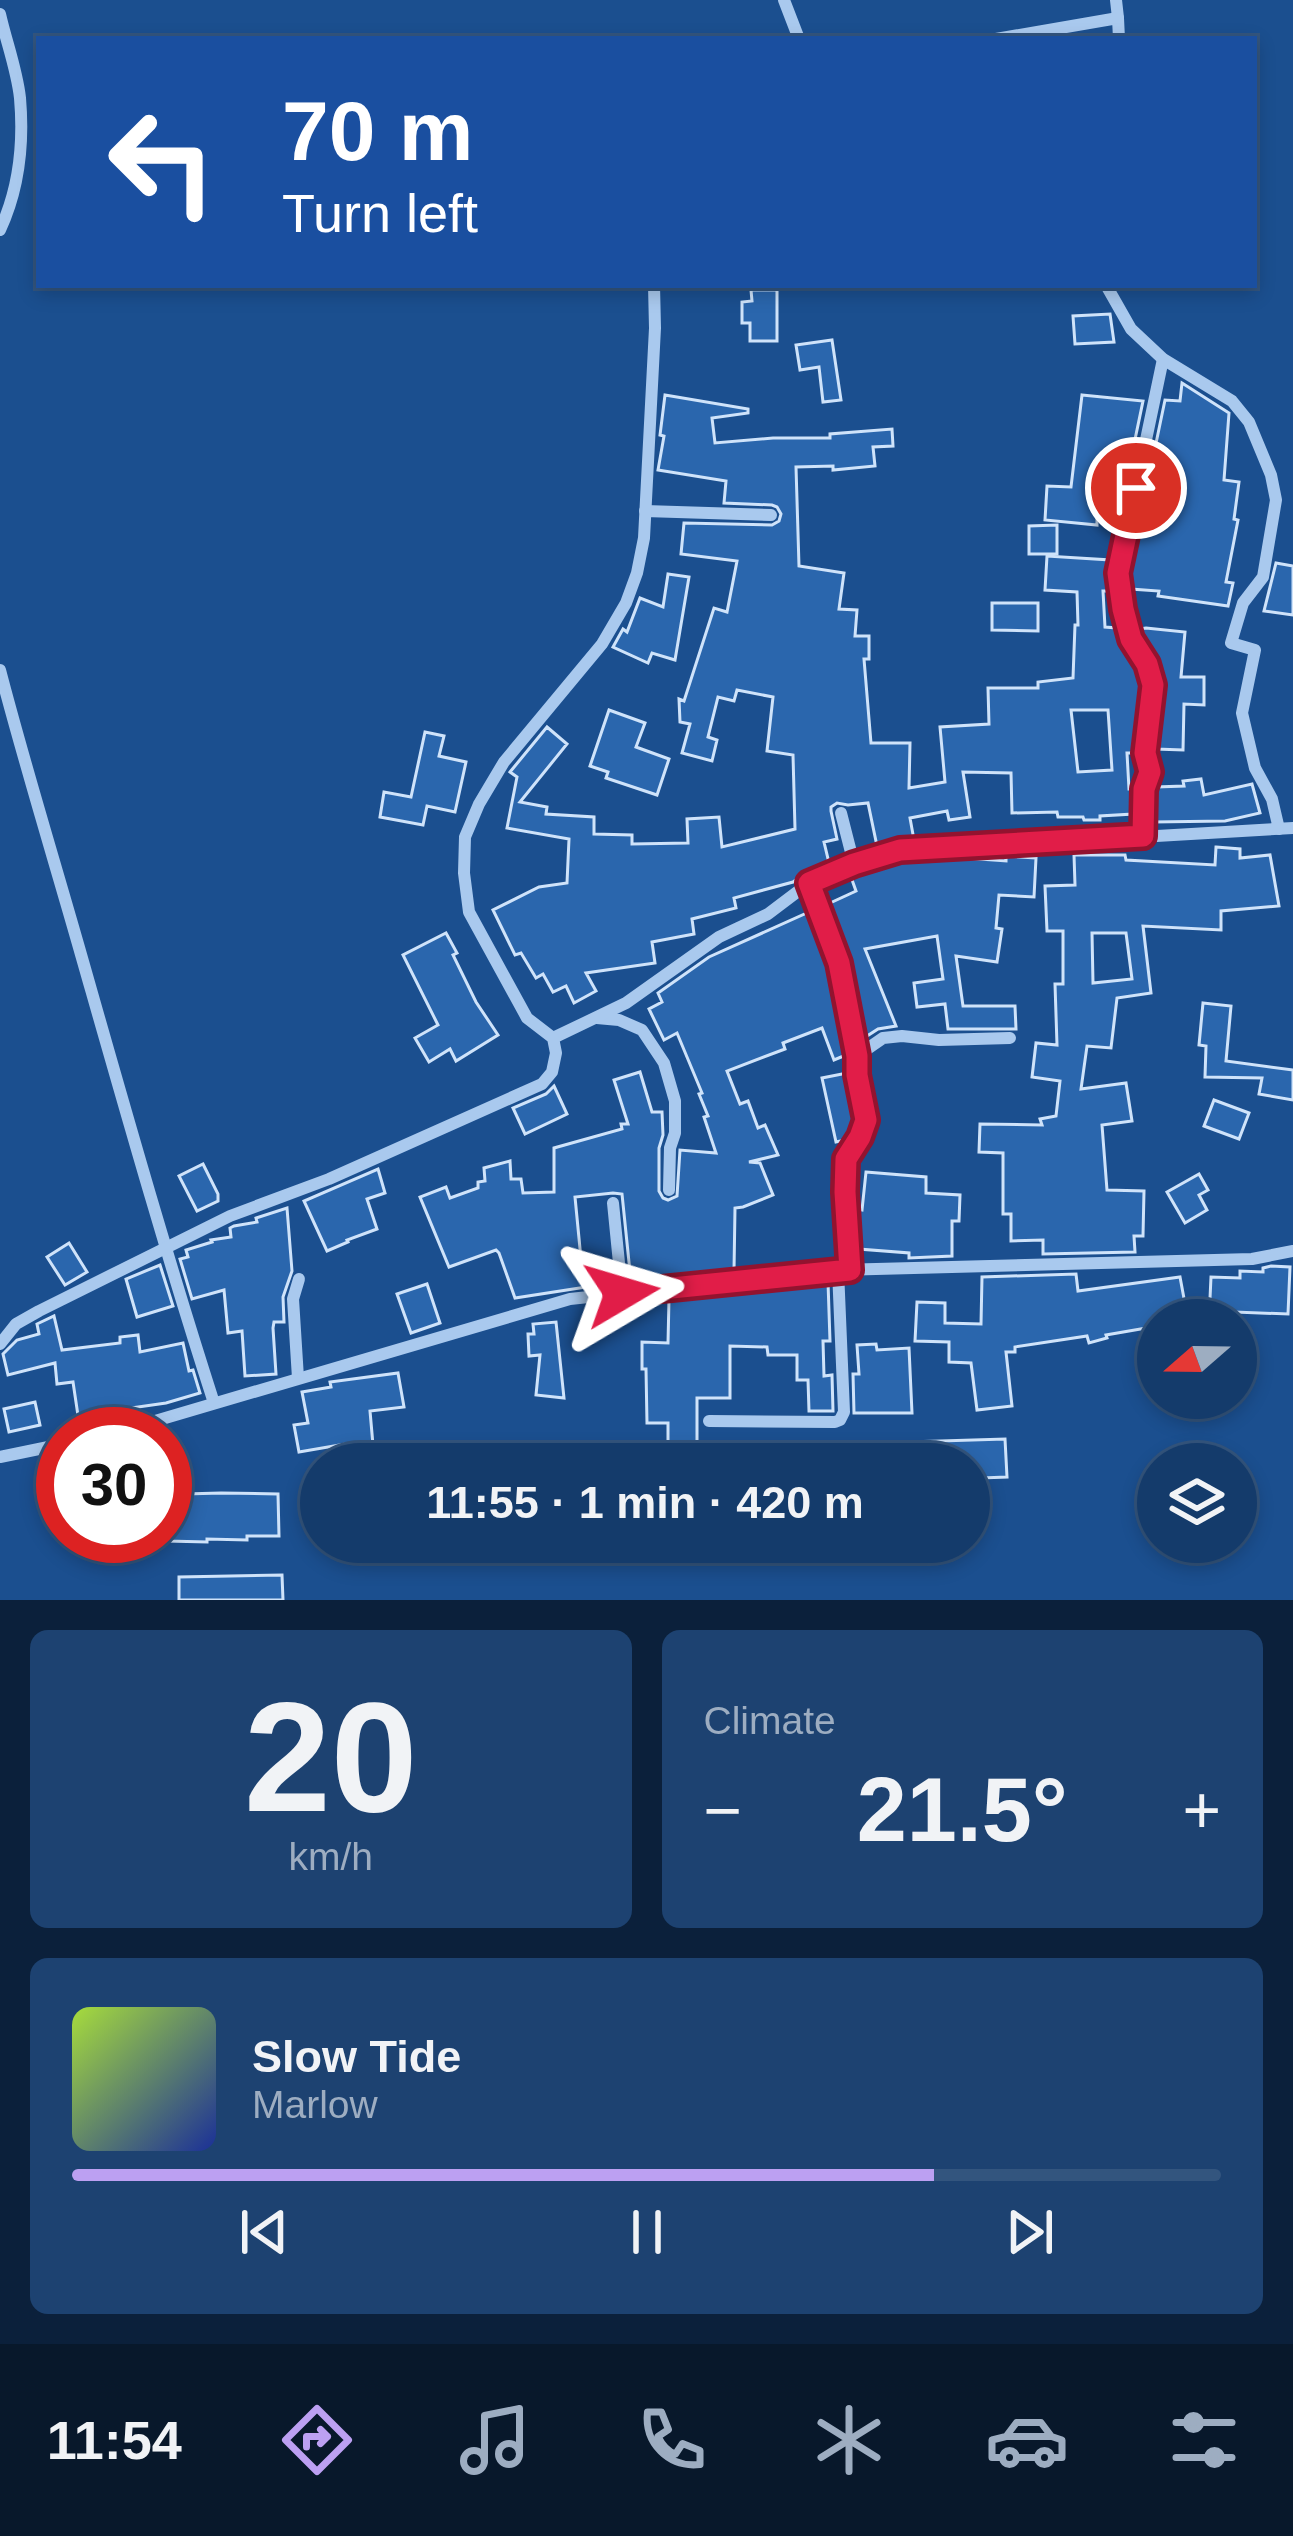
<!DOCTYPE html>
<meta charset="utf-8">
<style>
:root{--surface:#143b6b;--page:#1d4271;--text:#f1f3f6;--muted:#9dadc1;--line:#33557e;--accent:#bca0f2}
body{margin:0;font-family:Helvetica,sans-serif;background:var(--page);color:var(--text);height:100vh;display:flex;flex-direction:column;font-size:45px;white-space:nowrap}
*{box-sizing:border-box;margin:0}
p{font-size:39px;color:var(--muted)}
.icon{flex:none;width:66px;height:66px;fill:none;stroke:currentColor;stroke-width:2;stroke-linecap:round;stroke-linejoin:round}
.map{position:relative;height:1600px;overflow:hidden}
.details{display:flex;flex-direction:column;gap:30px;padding:30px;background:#0b203b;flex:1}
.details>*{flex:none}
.guide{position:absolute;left:36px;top:36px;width:1221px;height:252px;border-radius:0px;box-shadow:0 6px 18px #0003,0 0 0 3px var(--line);background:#1a4fa0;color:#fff;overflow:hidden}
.needle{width:78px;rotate:250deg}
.tools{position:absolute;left:1137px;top:1299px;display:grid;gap:24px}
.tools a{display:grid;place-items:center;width:120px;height:120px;border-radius:50%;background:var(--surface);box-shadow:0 6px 18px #0003,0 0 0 3px var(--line);font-size:60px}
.speed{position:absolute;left:36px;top:1407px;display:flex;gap:24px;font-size:60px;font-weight:700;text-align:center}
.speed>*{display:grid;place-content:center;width:156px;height:156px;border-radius:50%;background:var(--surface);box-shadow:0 6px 18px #0003,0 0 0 3px var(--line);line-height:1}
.speed .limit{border:18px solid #d22;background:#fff;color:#111}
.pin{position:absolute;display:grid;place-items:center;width:102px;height:102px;color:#fff;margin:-51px;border:6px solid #fff;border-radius:50%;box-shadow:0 3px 12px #0007}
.me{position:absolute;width:132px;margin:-66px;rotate:83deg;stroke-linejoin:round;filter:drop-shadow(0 0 9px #0008)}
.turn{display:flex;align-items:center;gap:42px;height:252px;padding:0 48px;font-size:54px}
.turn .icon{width:156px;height:156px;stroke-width:2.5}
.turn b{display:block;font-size:84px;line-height:102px}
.big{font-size:90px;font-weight:800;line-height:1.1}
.details .card{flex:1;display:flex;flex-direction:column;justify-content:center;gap:18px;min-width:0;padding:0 42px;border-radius:18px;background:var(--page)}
.details .dial{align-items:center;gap:0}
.dial b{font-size:156px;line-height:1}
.song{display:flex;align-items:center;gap:36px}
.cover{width:144px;height:144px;border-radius:18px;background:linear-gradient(135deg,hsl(80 70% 55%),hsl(230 70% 35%))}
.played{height:12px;border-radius:6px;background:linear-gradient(90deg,var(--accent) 75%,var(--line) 75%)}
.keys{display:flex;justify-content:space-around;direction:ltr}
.heat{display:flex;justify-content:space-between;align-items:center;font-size:66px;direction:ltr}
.details .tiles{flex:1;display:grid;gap:30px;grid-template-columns:1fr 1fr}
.card:last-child{grid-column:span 2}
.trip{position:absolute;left:300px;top:1443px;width:690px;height:120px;border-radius:60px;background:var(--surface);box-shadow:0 6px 18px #0003,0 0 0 3px var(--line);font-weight:800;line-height:120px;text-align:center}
.tab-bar{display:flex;height:192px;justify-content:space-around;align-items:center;background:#08182b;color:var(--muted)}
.tab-bar .icon{width:84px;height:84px}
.tab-bar .current{color:var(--accent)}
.tab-bar b{font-size:54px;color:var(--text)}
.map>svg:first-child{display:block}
</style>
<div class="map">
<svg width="1293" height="1600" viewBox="0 0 1293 1600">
<rect width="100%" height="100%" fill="#1b4f8f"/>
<g fill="#2a66ad" stroke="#cfe3fa" stroke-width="3" fill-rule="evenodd">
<path d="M751,290H777V341H750V323H742V302L752,301Z"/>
<path d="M1110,314L1114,342L1075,344L1073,316Z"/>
<path d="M832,340L841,400L823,402L819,367L800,370L796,345Z"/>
<path d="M1182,383L1229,413L1224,480L1239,482L1234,519L1238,520L1226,582L1233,583L1228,606L1158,596L1159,591L1131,589L1129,573L1165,400L1180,401Z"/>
<path d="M665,395L748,409V413L712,418L715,443L773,438H830V434L892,429L893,446L873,447L875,466L833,470V466L796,467L799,566L844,573L839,609L857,610L855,636H869V659H864L871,743H910L909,788L945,782L940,727L989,724L988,688H1038V682L1073,678L1075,625H1078L1077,592L1045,590L1047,556L1110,560L1108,574L1109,587L1108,591H1103L1105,627L1117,628L1122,644L1137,668L1142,686L1135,753H1127L1129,789H1133V814L1100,816V820H1084L1083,817H1058L1057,812L1012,813L1011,773L963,772L970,817L949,820L947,811L910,818L914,840L877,846L868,803L848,805L837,803L831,807V811L837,839L824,842L829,863L804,874L793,882L734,898L736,908L692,919L694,934L652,942L655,963L586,973L596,991L574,1003L566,986L553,992L543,974L536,978L521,953L515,955L493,910L539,887L567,883L569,839L507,828L517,777L510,772L547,727L567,744L520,802L547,807L546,814L594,817V834L632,835V844L688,843L687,819L719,817L722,847L795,829L793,755L767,751L773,697L737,690L734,701L718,697L708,737L717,740L712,761L682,753L690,724L680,722L679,699L684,701L714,608L727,612L737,561L681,554L684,523L772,525L779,521L781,514L777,507L772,505L724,503L726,481L658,470L664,436L660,435ZM1071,710H1108L1112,770L1078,772Z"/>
<path d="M1082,395L1143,401L1118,521L1097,519V525L1045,520L1047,486L1071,487Z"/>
<path d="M1057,525V554H1029V526Z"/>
<path d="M1276,563L1293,566V615L1264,611Z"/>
<path d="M668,574L689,577L675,660L652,653L648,663L613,647L623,629L627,632L640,598L663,607Z"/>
<path d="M992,603H1038V631L992,630Z"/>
<path d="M1146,628L1185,632L1181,677H1204V705L1184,704L1183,750L1156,749L1163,683L1156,659L1141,635L1139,629Z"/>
<path d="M609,710L645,723L636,747L669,759L657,795L606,778L608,772L590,766Z"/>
<path d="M425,732L444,736L439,756L466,762L455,812L427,806L423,825L380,817L384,792L411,797Z"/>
<path d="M1201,779L1204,795L1252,784L1260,813L1225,821L1154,822L1156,787L1184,786L1183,781Z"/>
<path d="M1216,847L1240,849V858L1270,855L1279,906L1221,911V930L1143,926L1151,993L1117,998L1111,1048L1087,1046L1081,1089L1126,1083L1132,1121L1102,1125L1107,1190L1144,1191L1143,1236H1134L1135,1252L1043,1254V1240L1011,1241V1214H1003V1153L979,1152L980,1124L1042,1125L1040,1119L1056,1116L1060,1081L1032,1077L1036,1043L1057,1045L1055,984H1063V931H1047L1045,886L1075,885L1074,855H1125L1126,860L1215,865ZM1092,933H1126L1132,979L1093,983Z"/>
<path d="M1006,856L1036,858L1034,897L999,895L996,928L1002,929L997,962L956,956L963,1006H1015L1016,1029H948L945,1004L917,1007L914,983L943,979L937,936L865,949L896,1026L878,1029L864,1038L849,961L828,904L856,891L851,877L902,861L965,858L1006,861Z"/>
<path d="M809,912L829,966L846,1055L834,1060L822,1028L783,1043L785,1049L727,1071L740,1104L748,1101L758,1128L765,1125L778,1155L749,1162L760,1163L773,1195L743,1207L735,1208L734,1271L649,1280L630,1272L622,1194L613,1193L575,1197L581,1259L595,1257L599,1285L515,1298L499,1253L496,1250L449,1267L420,1197L446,1187L450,1198L478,1188V1182L485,1181L484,1168L510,1161L511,1179H521L523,1193L554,1192V1148L622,1129L621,1124H628L614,1080L640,1072L652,1112H662L663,1135L659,1148V1191L663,1198L668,1200L677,1196L680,1150L716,1153L704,1117L708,1116L699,1094L702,1093L677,1033L664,1040L649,1009L662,1002L658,993L709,957Z"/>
<path d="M446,933L457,953L453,955L476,1002L498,1035L456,1061L450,1049L429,1062L415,1038L438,1025L403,955Z"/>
<path d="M1203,1003L1231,1006L1226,1061L1293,1070V1100L1259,1094L1262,1078L1205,1077L1206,1046L1199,1045Z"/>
<path d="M847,1073L854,1119L845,1140L836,1142L822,1078Z"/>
<path d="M554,1086L567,1114L525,1134L513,1108L546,1094Z"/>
<path d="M1214,1100L1249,1113L1239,1139L1204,1126Z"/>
<path d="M203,1164L218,1194V1201L197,1211L179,1176Z"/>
<path d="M378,1169L385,1193L367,1199L377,1229L347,1240L348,1242L327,1251L304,1201Z"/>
<path d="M866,1172L926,1177V1193L960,1195L959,1221H952V1256L909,1258V1253L859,1249L857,1209L862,1210Z"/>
<path d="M1199,1174L1208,1190L1199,1195L1207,1210L1185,1223L1167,1192Z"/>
<path d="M287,1208L292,1271L283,1297L284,1322H274L273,1328L276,1374L245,1376L242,1331L228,1333L224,1290L192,1299L180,1259L188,1257L186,1250L212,1242L211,1240L231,1237L230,1228L234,1226L257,1222L256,1218Z"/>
<path d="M69,1243L87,1272L65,1285L47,1257Z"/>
<path d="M160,1265L173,1306L137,1317L126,1279Z"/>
<path d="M1271,1266L1290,1267L1288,1314L1235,1312L1234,1320H1209L1211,1277L1240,1278V1271L1263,1272V1268Z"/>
<path d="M1076,1274L1078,1291L1180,1277L1188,1320H1158V1326L1106,1335L1107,1338L1089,1343L1087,1336L1015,1347V1352H1006L1012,1406L977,1410L971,1363L949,1362V1342L915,1341L917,1302L945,1303V1323L981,1324L982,1277Z"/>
<path d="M828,1282L830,1341H823L824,1376L832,1375L833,1411H809L808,1380H797V1355H768L767,1347L730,1346V1398H697V1456H668V1423H647L646,1369H642V1342L668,1343L669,1299Z"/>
<path d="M427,1284L440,1323L411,1333L397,1294Z"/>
<path d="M54,1316L62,1350L120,1343V1337L138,1335L140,1352L183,1343L189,1371L193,1370L200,1393L166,1403L103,1412L104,1425L80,1429L73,1382L57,1384L55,1363L8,1375L3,1354L17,1340L39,1334L37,1324Z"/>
<path d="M556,1322L564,1398L536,1395L540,1355L529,1356L528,1334H534L533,1324Z"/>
<path d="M876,1344L877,1350L909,1348L912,1413H854L853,1374H859L857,1345Z"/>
<path d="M398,1373L404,1407L370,1411L373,1445L351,1447V1443L299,1452L294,1425L308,1423L302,1392L331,1387L330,1382Z"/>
<path d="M35,1402L40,1425L9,1432L4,1409Z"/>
<path d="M1005,1439L1007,1477L981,1478V1471H969V1464H842V1444Z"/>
<rect x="706" y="1442" width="39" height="22"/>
<path d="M221,1493L278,1494L279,1536H247V1540L207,1539V1542L167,1541V1514L185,1515V1494Z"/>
<path d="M282,1575L283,1600H179V1577Z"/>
</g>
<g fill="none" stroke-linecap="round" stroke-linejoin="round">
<g stroke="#a9c9ee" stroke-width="12">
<path d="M784,0L799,39"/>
<path d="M1116,0L1118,18"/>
<path d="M0,14C6,41 17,70 20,98C24,144 19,189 0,230"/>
<path d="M996,39L1118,18L1119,39"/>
<path d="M1106,285L1131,329L1163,359L1232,401L1249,422L1271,475L1276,500L1263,577L1243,603L1231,643L1255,650L1242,713L1255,768L1272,799L1279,829"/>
<path d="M645,511L771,515"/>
<path d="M0,670C24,762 52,853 78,944C122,1098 165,1251 214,1403"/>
<path d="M841,813L854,864"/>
<path d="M1143,836L1144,789L1150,772L1145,753L1153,685L1147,664L1131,639L1123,609L1118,573L1163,359"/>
<path d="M809,883L839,963L857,1056V1075L865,1120L860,1137L846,1159L845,1192L850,1270"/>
<path d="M597,1018L619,1020L642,1030L664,1063L675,1101V1133L670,1148L669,1190"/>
<path d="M553,1038L626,1003L719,937L768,914L809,883L854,864L900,851L1293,828"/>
<path d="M857,1056L883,1038L902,1036L939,1040L1010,1038"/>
<path d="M613,1203L622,1293"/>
<path d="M0,1344L16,1324L39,1311L230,1216L329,1179L542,1084L552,1072L556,1053L553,1038L527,1018L469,912L464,873L465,837L479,804L504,762L602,644L626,603L637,573L644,538L655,328L654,285"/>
<path d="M298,1378L293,1299L299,1279"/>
<path d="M709,1421L835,1422L840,1420L844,1412L838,1270"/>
<path d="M111,1434L570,1299L838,1270L1252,1259L1293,1251"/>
<path d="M0,1457L63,1444"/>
</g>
</g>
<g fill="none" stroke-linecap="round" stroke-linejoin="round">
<defs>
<path id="route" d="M622,1293L850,1270L845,1192L846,1159L860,1137L866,1120L857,1075V1056L839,963L809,883L854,864L900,850L1143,836L1144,789L1150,772L1145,753L1153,685L1147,664L1131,639L1123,609L1118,573L1136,488"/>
</defs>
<use href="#route" stroke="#92132f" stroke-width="30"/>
<use href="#route" stroke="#e11d48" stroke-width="21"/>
</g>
</svg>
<div class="tools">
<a><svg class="needle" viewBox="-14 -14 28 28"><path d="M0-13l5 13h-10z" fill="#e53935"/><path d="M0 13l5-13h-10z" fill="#9dadc1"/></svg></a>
<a><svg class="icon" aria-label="layers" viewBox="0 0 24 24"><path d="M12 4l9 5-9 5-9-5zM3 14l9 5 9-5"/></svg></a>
</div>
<div class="speed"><div class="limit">30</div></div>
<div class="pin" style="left:1136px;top:488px;background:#d93025"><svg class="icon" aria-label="arrive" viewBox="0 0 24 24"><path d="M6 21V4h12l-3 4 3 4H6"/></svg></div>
<svg class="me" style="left:622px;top:1293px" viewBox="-20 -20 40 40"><path d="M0-17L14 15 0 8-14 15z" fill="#e11d48" stroke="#fff" stroke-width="4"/></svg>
<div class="trip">11:55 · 1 min · 420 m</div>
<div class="guide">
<div class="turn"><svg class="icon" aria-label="left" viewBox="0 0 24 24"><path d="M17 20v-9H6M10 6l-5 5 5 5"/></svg><div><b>70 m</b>Turn left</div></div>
</div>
</div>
<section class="details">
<div class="tiles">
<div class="card dial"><b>20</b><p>km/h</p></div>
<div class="card"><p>Climate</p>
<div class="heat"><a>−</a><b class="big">21.5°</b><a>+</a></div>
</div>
<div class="card">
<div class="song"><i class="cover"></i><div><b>Slow Tide</b><p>Marlow</p></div></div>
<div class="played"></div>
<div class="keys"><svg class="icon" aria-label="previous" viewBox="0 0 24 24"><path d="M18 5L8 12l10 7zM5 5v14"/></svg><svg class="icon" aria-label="pause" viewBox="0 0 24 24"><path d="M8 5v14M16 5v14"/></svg><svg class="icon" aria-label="next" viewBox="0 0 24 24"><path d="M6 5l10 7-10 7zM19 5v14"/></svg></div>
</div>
</div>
</section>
<nav class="tab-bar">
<b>11:54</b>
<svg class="icon current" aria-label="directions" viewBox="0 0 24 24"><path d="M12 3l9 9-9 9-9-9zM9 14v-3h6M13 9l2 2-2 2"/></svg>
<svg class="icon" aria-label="music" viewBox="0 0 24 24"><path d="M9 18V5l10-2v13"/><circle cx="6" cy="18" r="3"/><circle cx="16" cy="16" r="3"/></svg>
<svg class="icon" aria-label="phone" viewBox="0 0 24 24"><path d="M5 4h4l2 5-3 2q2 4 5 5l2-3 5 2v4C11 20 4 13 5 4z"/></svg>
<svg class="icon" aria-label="climate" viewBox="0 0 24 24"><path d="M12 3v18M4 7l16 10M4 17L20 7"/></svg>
<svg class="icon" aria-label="car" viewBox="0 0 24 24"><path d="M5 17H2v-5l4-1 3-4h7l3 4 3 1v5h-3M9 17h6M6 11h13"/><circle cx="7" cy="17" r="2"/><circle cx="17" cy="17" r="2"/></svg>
<svg class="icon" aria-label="filters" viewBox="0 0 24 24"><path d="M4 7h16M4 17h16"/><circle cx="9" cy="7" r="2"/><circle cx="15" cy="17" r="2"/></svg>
</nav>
